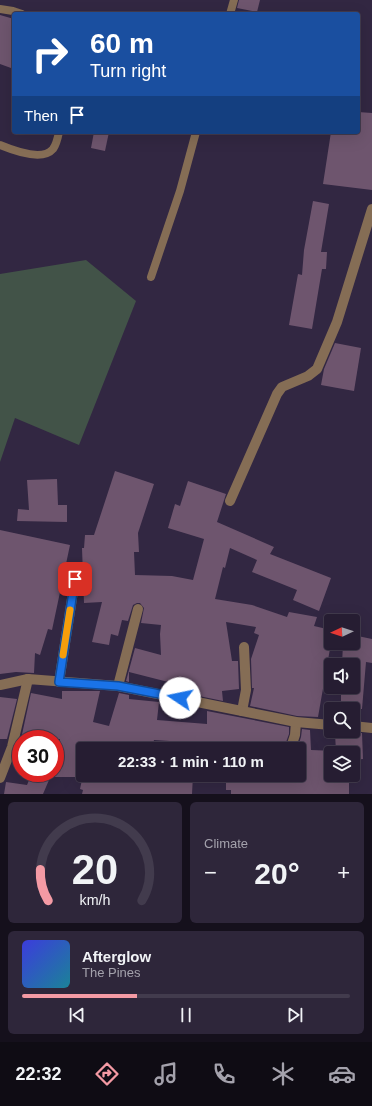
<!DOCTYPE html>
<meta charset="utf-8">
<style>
:root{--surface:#261d32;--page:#2e263a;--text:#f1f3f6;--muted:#a4a2ac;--line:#423b4d;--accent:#f49aa4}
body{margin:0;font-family:Arial,sans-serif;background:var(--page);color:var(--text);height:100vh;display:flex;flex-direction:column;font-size:15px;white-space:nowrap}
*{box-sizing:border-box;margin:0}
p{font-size:13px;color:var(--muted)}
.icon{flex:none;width:22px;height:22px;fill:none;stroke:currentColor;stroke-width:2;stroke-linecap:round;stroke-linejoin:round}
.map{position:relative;height:794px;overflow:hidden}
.drawer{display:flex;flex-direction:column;gap:8px;padding:8px;background:#15101c;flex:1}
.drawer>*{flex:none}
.hud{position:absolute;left:12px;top:12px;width:348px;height:122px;border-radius:4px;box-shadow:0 4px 16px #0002,0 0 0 1px var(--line);background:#1a4fa0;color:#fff;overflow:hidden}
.needle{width:26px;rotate:266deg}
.buttons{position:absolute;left:324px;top:614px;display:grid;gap:8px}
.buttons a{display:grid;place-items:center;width:36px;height:36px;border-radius:4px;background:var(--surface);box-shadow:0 4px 16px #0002,0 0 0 1px var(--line);font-size:20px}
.speed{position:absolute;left:12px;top:730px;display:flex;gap:8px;font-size:20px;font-weight:700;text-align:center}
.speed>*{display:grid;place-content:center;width:52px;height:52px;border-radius:50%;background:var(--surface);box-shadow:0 4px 16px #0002,0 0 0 1px var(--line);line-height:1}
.speed .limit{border:6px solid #d22;background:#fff;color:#111}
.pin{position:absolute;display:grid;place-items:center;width:34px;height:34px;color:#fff;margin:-17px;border-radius:8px;box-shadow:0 2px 6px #0006}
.me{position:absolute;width:44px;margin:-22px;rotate:281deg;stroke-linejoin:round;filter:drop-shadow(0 0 3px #0008)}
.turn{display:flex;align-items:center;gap:14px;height:84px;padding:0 12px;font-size:18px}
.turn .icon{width:52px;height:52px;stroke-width:2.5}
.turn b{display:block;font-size:28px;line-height:34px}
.then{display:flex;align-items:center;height:38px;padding:0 12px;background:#0003;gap:8px;font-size:15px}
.big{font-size:30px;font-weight:800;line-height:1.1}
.drawer .widget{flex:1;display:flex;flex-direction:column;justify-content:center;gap:6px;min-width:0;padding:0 14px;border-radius:6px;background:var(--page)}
.drawer .dial{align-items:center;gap:0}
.dial svg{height:104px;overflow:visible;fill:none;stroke:var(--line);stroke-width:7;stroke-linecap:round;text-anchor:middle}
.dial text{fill:var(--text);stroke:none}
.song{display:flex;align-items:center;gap:12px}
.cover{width:48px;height:48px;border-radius:6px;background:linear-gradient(135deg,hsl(240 70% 55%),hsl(190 70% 35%))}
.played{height:4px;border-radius:2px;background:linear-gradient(90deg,var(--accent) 35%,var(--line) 35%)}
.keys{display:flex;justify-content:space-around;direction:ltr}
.heat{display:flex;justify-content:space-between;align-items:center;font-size:22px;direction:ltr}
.drawer .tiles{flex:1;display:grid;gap:8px;grid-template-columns:1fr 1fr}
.widget:last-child{grid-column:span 2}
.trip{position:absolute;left:76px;top:742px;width:230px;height:40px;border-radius:4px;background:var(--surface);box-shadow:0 4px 16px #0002,0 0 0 1px var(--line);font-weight:800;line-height:40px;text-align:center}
.dock{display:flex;height:64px;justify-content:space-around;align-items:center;background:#0f0c14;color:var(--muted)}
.dock .icon{width:28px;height:28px}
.dock .current{color:var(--accent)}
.dock b{font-size:18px;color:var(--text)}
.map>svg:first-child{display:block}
</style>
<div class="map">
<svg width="372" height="794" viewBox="0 0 372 794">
<rect width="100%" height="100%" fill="#322742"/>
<path fill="#425348" d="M86,260L136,301L79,445L15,418L0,462V274Z"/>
<g fill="#6e556e">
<path d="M239,0H260L257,12L237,8Z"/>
<path d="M0,15L14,19V59L11,68L0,64Z"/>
<path d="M358,112L372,113V190L323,184L331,132H358Z"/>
<path d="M94,132H109L105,151L91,148Z"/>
<path d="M313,201L329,204L321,252H327L326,269H322L312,329L289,325L298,274L302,275L304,250Z"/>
<path d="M335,343L361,348L354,391L321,385L324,369Z"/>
<path d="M115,471L154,484L138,533L139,552H134L135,575L172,576L193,580L204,539L168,528L175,504L180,506L188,481L226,494L217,522L274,547L270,554L331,578L319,611L293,600L297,590L252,572L257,560L230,548L225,568L223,567L215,599L252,605L287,617L289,612L317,617L314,626L331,630V643L318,717L297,716L250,706L254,688H252L251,659L259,635L254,633L256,627L226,622L232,661H238L239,689L222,691L223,701L194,695V685H180L129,672V682L126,681L135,648L161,655L160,634L161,625L141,623L144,608L140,603H137L133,605L128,621L122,620L118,636L111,634L109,645L92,642L102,602L84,603L82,548H84L85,535H94Z"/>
<path d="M57,479L58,505H67V522L17,521L18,509L29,510L27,480Z"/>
<path d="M0,530L70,545L52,630L48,629L40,655L35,653L34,673L16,672L0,674Z"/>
<path d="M353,635L372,639V663L366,662L362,709H341V687H353V665H342L343,643H353Z"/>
<path d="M62,691H100L93,722L109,726L119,693L129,695V699L159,702L157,720L207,724V711L289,727V734L285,745V749H184L185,742L154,740L152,749H83V777H55V763H59L60,739H21L31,693L62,699Z"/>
<path d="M0,697L17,699L7,739H0Z"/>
<path d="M302,729L310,730L311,750L336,751L335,734L362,733L363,759L353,760V753H331V775H349V794H231V790H226V775H299V749H297L301,737Z"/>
<path d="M32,773H52L43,794H4L6,782L27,785Z"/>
<path d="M83,775H193L192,794H82L83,790L80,789Z"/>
</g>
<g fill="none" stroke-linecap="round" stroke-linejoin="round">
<g stroke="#856d55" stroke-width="8">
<path d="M0,9L13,11L22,14"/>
<path d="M230,14L234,0"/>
<path d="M0,145C12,150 42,162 53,149C56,145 58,137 59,132"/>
<path d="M151,277L180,191L196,132"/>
</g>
<g stroke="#856d55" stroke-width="10">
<path d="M230,501L277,394L282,387L308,376L317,369L337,322L372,209"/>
<path d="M59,682L75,579"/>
<path d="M0,685L28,679"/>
<path d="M118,686L138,609"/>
<path d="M242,711L246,690L244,647"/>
<path d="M353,726L372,728"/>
<path d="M291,747L295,735L296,722"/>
<path d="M0,778L12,747L28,679L118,686L296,722L331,725"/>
</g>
</g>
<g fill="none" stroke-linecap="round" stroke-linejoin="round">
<defs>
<path id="route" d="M75,579L59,682L118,686L180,698"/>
</defs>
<use href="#route" stroke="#114b97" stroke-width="10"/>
<use href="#route" stroke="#1a73e8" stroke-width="7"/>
<path stroke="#f59e0b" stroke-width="7" d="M63,655L70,610"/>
</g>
</svg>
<div class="buttons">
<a><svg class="needle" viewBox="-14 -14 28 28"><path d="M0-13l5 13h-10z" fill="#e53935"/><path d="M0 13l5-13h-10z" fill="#a4a2ac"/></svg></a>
<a><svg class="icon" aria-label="sound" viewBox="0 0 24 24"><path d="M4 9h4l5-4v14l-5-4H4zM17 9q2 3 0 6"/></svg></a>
<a><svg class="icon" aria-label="search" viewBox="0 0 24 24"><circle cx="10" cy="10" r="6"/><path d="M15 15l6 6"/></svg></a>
<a><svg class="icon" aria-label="layers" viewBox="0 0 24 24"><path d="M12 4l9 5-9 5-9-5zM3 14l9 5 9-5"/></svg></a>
</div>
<div class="speed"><div class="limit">30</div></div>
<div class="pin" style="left:75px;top:579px;background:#d93025"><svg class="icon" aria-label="arrive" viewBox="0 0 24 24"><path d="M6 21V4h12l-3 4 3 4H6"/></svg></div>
<svg class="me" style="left:180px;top:698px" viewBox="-20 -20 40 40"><circle r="19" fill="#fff"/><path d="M0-13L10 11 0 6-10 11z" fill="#1a73e8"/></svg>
<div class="trip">22:33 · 1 min · 110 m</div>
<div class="hud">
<div class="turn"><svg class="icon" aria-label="right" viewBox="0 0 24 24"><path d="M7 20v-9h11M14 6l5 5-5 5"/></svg><div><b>60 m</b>Turn right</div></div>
<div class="then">Then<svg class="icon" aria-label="arrive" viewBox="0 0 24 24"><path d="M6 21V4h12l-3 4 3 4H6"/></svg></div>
</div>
</div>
<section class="drawer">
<div class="tiles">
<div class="widget dial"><svg viewBox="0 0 100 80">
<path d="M14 69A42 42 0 1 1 86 69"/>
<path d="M14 69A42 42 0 0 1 8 45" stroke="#f49aa4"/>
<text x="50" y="56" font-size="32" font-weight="700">20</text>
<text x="50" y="72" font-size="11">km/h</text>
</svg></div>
<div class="widget"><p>Climate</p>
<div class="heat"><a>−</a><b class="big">20°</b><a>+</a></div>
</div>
<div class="widget">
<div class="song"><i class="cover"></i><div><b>Afterglow</b><p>The Pines</p></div></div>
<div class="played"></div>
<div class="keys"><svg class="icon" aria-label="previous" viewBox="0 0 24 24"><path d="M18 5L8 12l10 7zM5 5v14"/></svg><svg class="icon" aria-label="pause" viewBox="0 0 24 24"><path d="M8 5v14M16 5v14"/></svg><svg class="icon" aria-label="next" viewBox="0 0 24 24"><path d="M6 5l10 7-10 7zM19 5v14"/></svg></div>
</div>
</div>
</section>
<nav class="dock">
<b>22:32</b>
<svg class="icon current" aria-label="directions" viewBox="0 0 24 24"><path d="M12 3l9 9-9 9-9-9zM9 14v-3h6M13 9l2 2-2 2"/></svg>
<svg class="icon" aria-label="music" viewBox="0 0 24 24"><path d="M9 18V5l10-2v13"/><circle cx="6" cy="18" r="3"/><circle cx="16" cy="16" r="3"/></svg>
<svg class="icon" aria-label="phone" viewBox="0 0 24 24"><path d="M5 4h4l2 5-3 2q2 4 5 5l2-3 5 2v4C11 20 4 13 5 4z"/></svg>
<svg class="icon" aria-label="climate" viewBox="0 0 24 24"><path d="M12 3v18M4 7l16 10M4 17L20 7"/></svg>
<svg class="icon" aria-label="car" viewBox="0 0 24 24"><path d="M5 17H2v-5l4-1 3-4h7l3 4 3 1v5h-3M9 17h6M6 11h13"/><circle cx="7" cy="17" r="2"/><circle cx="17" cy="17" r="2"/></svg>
</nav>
